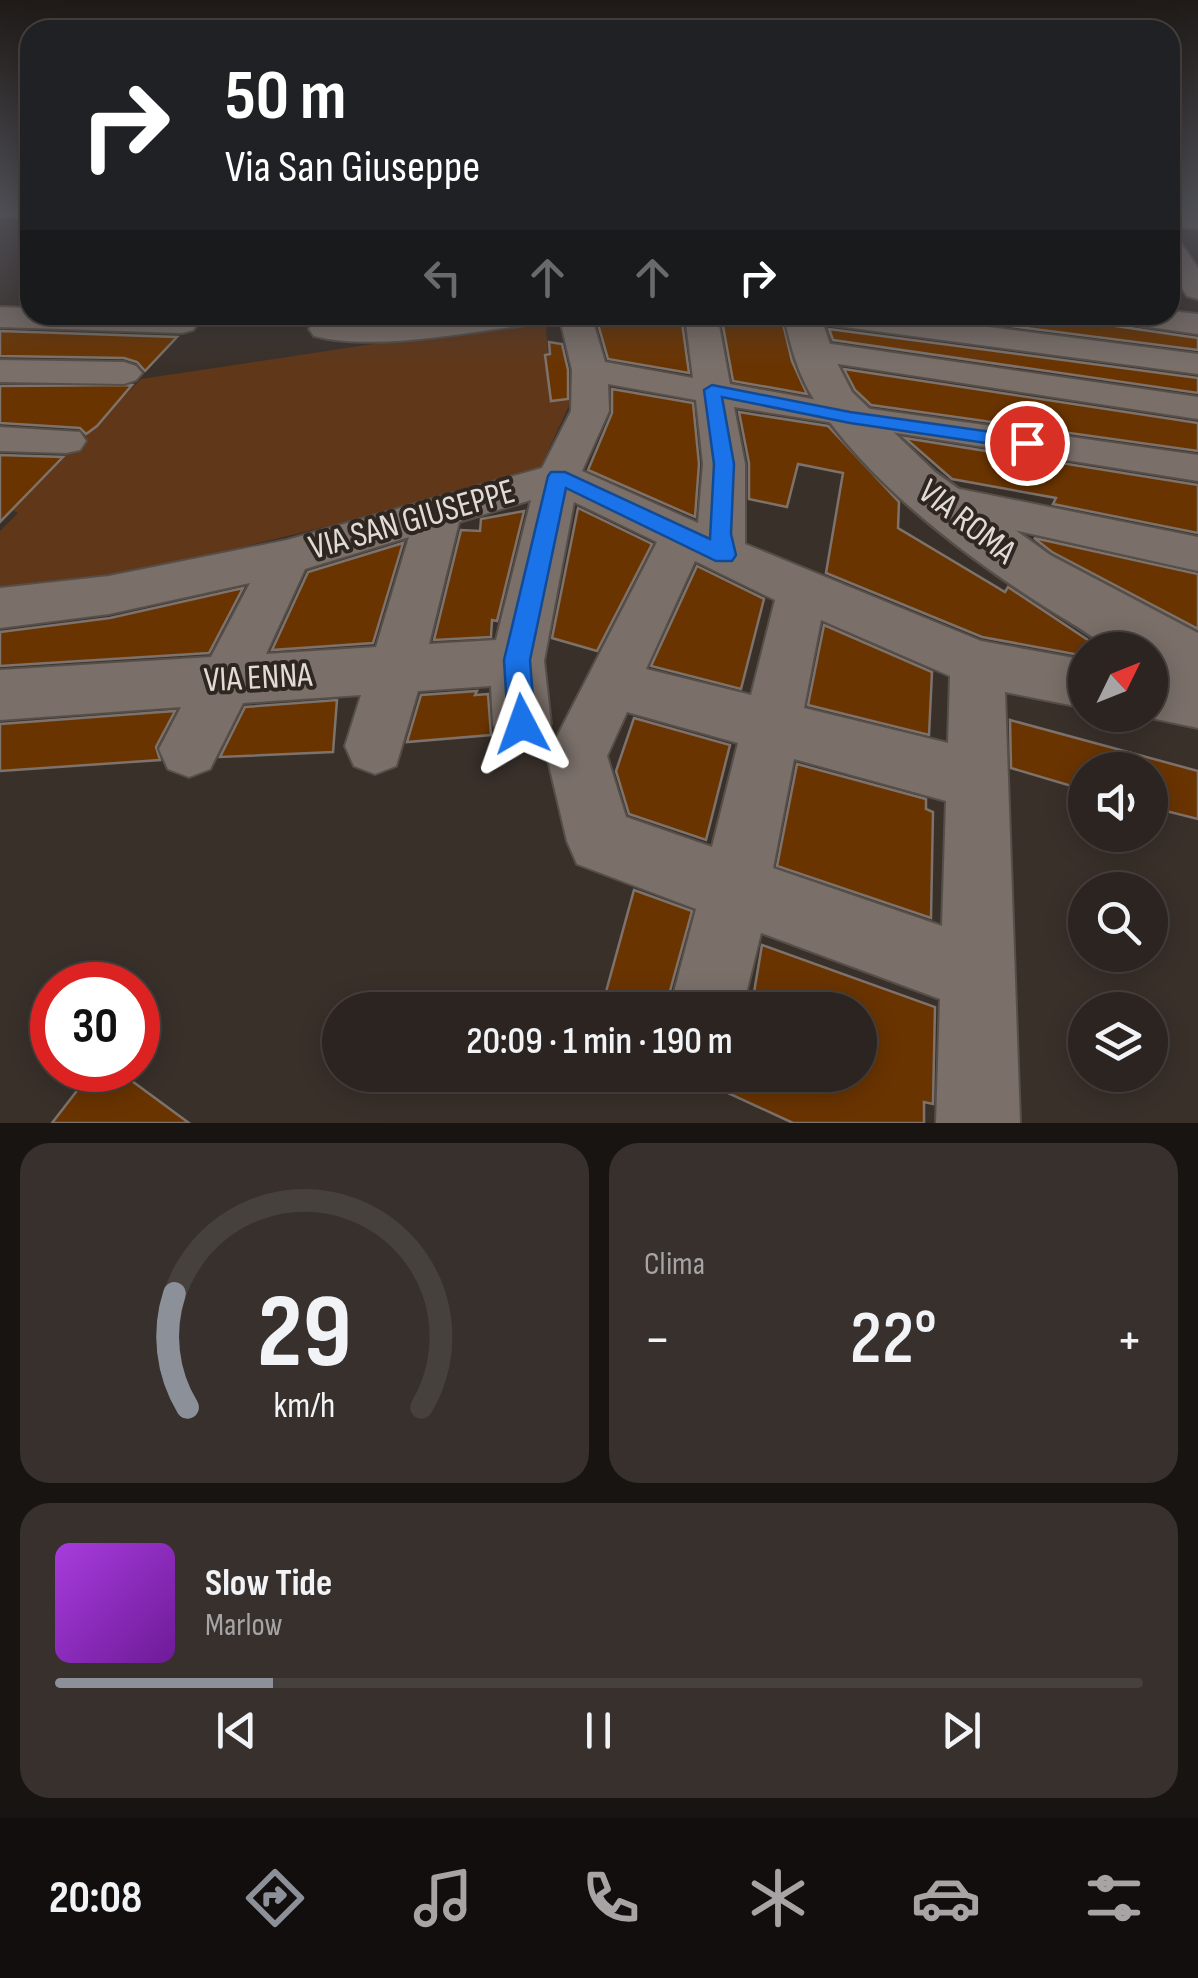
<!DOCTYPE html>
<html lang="it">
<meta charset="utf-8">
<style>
:root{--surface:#2b2420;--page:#37302d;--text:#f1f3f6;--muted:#a6a4a5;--line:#47413e;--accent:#8c9099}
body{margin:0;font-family:"Sofia Sans Condensed",sans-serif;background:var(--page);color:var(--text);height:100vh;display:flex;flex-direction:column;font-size:38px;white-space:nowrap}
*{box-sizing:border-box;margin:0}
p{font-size:32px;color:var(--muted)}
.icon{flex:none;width:55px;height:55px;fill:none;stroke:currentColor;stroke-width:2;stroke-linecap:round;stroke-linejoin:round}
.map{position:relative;height:1123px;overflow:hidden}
.side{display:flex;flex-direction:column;gap:20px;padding:20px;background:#181412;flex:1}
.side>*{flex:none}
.guide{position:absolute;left:20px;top:20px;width:1160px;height:305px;border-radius:30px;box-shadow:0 5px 25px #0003,0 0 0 2px var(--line);background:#202124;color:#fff;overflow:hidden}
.needle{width:65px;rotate:47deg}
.fabs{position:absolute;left:1068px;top:632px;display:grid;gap:20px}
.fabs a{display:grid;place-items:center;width:100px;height:100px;border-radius:50%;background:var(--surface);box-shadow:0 5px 25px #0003,0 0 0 2px var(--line);font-size:50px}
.speed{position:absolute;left:30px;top:962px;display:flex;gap:20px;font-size:50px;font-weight:700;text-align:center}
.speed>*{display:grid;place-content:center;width:130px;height:130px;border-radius:50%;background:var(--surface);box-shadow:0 5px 25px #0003,0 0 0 2px var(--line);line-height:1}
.speed .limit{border:15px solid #d22;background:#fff;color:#111}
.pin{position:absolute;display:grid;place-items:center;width:85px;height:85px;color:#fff;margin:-42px;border:5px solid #fff;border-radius:50%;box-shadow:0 2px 10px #0007}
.me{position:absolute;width:110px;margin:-55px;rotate:356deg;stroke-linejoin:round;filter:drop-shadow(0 0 8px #0008)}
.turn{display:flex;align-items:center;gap:35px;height:210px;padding:0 40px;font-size:45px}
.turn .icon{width:130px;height:130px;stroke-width:2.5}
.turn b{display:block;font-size:70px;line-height:85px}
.lanes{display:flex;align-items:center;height:95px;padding:0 40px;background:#0003;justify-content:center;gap:50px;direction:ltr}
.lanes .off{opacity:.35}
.big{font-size:75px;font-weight:600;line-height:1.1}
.side .widget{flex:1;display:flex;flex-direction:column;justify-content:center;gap:15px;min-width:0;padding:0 35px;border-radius:30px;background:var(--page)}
.side .dial{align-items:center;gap:0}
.dial svg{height:260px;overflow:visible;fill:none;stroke:var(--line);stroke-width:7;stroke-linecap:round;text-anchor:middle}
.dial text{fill:var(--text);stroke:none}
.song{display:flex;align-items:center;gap:30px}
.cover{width:120px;height:120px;border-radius:15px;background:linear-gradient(135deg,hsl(280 70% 55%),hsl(280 70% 35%))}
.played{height:10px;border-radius:5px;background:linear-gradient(90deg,var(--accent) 20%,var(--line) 20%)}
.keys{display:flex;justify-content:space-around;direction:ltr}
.heat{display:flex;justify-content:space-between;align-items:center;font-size:55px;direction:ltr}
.side .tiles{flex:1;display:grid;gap:20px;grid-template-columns:1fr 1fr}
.widget:last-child{grid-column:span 2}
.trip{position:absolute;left:322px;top:992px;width:555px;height:100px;border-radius:50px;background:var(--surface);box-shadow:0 5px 25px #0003,0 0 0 2px var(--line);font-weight:600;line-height:100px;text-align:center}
.menu{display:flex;height:160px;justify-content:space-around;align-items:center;background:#110e0d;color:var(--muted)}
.menu .icon{width:70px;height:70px}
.menu .selected{color:var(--accent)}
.menu b{font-size:45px;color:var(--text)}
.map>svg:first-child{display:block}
</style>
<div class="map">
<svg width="1198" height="1123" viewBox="0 0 1198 1123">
<rect width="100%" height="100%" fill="#39302a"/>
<path fill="#603719" d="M532,320L546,325L551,400L572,399L540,468L361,518L141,572L0,590V531L18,513L11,510L141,379Z"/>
<g fill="#6a3401" stroke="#7d736c" stroke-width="2.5">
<path d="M638,315H681L689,373L608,359L596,317L637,319Z"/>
<path d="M721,315H781L792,361L807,394L733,381Z"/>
<path d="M925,315L1110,318L1116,326L1198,338V350Z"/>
<path d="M829,329L1198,378V393L833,340Z"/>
<path d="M0,331L177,337L145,371L137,362L124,358L0,356Z"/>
<path d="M549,342L562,344L568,370V399L551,401L545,355L550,354Z"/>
<path d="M844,369L1198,423V451L871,405L855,390Z"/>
<path d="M132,385L97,426L86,434L80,428L0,423V386Z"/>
<path d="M612,389L693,403L699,464L695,517L588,470L612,413Z"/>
<path d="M739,412L828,426L899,502L898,528L1005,592L1008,587L1103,650H1085V656L982,637L826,573L843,473L798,464L787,507L749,499V463Z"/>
<path d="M905,438L1198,485V533L1053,504L1056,498L952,479Z"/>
<path d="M0,455L63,457L0,522Z"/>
<path d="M578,508L652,544L597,651L552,638Z"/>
<path d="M524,511L497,621L492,620L491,637L434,640L461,530L480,531L481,519Z"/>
<path d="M1034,538L1198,574V629L1052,552Z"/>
<path d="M403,543L373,643L272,650L308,572Z"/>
<path d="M697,566L764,599L741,689L651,666Z"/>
<path d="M243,588L209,653L0,666V632L110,618Z"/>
<path d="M824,625L932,672L929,735L808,705Z"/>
<path d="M477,691L475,695L488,694L491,735L407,742L421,695Z"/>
<path d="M337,700L333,752L220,757L245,707Z"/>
<path d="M175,711L156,747L160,760L0,771V724Z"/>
<path d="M634,718L730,745L706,840L629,814L616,771Z"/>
<path d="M1010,720L1198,771V819L1150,807V770H1085V790L1011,768Z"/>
<path d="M797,764L926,799V809L933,812L931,918L777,866Z"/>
<path d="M634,890L692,911L670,991V1010H601Z"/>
<path d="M762,945L935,1007L933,1104L924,1102V1123H793L689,1075H860V1010H751Z"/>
<path d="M93,1070H117L189,1123H52Z"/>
</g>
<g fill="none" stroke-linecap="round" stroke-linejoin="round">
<defs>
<g id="minor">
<rect x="0" y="209" width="30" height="8"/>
<path d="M1170,210L1198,213V229L1170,226Z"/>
<path d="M1170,240L1180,242L1198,268V299L1187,296L1170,270Z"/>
<path d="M0,307L30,308V315H189L198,323L193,330L182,333L0,327Z"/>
<path d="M1170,311L1198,314V334L1128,324L1117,322L1112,315H1170Z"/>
<path d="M441,315H552L547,322L536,324C470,331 378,352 314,336L309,329L314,322Z"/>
<path d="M559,315H591L605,362L693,378L685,315H717L730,384L850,406L1198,455V481L734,407L745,464V544L981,641L1085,660V708L1005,692L1020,1123H936L940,999L761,933L742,1010H682L674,992L696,909L577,864L567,841L547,756L657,542L574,502L544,661L551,724L542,743L522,750L502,743L493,724L491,686L418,691L396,766L375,774L354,766L345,746L361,695L243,703L210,769L189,777L168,769L159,749L181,707L0,720V670L211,657L250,583L109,614L0,628V588L109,576L287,540L542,468L571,411L572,370ZM608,384L696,400L703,464L698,523L582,471L609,411ZM531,500L496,640L429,644L459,522ZM409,537L376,647L266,654L305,569ZM695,561L775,600L751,695L646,669ZM821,620L950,676L948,743L804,708ZM627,712L738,743L712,847L626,817L607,756ZM794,759L946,801L942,926L773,868Z"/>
<path d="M806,315H896L1198,354V374L822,324L811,322Z"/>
<path d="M811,341L1198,397V419L799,358L794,351L799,344Z"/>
<path d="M0,360L124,362L136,366L142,373L136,380L124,384L0,382Z"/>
<path d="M0,427L80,432L86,441L80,450L66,453L0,451Z"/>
<path d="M930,483L1198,537V571L915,508L908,498L915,488Z"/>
<path d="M1150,670L1198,678V728L1137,715H1150Z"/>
</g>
<path id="tertiary" d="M784,315H820L835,359L852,392L935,472L1050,555L1198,633V688L1150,667V650C1141,650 1129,652 1119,650C1104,647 1087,632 1073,624C983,570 872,489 815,401C798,375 790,345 784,315Z"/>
</defs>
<use href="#minor" stroke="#564f49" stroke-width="4"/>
<use href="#tertiary" stroke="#564f49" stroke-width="5"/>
<use href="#minor" fill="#7a6f69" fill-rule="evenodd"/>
<use href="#tertiary" fill="#7a6f69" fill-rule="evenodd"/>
</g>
<linearGradient id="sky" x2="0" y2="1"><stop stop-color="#1f1a17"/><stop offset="0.57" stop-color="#4e4e55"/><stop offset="1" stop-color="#4e4e55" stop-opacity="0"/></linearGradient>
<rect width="1198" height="366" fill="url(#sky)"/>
<path fill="#1a73e8" stroke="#114b97" stroke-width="2.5" d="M712,385L850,412L1027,437L1036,443L1027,449L850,423L722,397L734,464L731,534L736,555L732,561H716L566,488L530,660L535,724L531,733L522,737L512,733L508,724L504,660L548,476L551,472H565L710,539L714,464L704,390Z"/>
<g text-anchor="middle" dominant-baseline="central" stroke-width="8" stroke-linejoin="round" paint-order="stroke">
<g font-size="35" fill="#e1dbd7" stroke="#2f2620">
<text transform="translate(412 520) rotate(-16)">VIA SAN GIUSEPPE</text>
<text transform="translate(967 522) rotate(38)">VIA ROMA</text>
<text transform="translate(258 678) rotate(-3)">VIA ENNA</text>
</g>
</g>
</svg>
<div class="fabs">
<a><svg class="needle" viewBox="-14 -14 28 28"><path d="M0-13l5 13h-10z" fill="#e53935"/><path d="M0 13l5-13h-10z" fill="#a6a4a5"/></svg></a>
<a><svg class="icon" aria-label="sound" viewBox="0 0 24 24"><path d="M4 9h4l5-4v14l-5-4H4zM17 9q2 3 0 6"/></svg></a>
<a><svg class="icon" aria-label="search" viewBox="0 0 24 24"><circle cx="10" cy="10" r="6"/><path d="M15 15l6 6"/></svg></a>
<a><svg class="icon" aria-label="layers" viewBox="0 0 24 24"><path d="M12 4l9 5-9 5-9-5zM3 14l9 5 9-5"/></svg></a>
</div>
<div class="speed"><div class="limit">30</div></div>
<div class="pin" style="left:1027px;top:443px;background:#d93025"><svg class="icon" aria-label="arrive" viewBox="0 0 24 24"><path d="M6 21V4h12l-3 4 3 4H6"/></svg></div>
<svg class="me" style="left:522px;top:724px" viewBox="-20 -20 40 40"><path d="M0-17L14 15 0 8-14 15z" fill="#1a73e8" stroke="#fff" stroke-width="4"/></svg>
<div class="trip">20:09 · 1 min · 190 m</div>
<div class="guide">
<div class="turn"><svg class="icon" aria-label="right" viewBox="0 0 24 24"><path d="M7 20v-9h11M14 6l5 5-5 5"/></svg><div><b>50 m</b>Via San Giuseppe</div></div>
<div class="lanes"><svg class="icon off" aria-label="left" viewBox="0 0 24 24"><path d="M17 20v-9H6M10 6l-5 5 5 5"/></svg><svg class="icon off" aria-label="ahead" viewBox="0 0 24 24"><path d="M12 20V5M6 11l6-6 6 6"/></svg><svg class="icon off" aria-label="ahead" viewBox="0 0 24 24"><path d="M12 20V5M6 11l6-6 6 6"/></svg><svg class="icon" aria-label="right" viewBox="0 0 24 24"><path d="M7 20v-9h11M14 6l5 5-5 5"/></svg></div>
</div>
</div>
<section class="side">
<div class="tiles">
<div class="widget dial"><svg viewBox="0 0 100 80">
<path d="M14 69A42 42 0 1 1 86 69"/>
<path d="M14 69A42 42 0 0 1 10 34" stroke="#8c9099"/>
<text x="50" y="56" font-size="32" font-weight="700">29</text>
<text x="50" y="72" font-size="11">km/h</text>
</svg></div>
<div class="widget"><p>Clima</p>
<div class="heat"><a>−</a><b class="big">22°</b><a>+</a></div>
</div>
<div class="widget">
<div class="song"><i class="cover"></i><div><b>Slow Tide</b><p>Marlow</p></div></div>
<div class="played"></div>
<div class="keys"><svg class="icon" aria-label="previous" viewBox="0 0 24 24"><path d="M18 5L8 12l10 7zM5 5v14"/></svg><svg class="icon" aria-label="pause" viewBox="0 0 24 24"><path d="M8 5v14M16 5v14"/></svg><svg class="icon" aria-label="next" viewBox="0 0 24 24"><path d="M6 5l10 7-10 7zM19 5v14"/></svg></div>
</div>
</div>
</section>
<nav class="menu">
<b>20:08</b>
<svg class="icon selected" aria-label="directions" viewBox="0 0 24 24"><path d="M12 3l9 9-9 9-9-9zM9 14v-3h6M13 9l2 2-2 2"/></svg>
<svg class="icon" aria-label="music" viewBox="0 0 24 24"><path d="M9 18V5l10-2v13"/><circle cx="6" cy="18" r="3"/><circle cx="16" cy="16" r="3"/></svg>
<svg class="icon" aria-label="phone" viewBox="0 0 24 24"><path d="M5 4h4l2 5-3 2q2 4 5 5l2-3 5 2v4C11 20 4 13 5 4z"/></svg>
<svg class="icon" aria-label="climate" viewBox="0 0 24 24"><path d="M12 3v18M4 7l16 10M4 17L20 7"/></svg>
<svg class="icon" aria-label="car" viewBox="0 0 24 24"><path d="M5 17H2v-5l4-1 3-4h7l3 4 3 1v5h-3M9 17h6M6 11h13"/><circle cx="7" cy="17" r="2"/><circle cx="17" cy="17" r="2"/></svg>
<svg class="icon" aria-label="filters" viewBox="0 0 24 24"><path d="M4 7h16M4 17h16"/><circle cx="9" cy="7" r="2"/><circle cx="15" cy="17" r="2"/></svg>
</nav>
